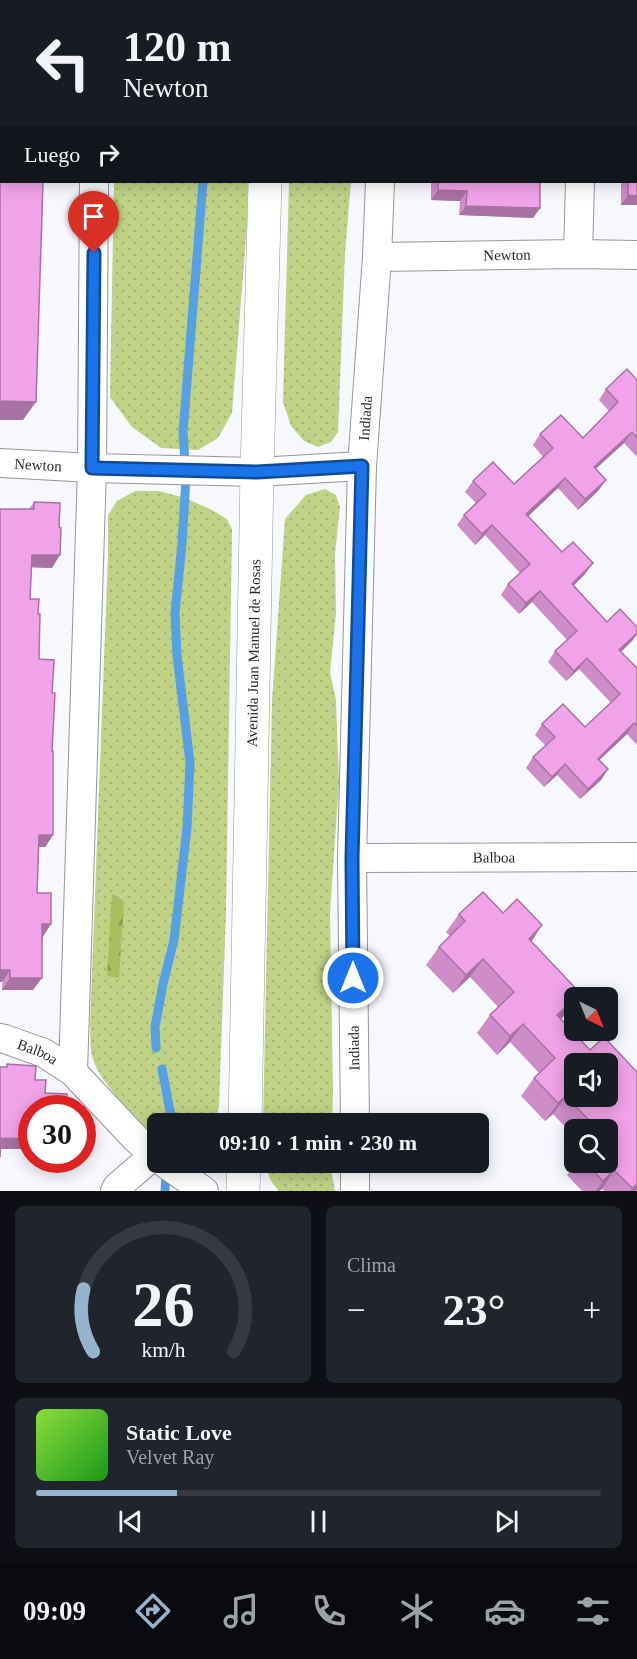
<!DOCTYPE html>
<html lang="es">
<meta charset="utf-8">
<style>
:root{--surface:#171b24;--page:#20242c;--text:#f1f3f6;--muted:#9ea1a6;--line:#363941;--accent:#97b4ce}
body{margin:0;font-family:"Times New Roman",serif;background:var(--page);color:var(--text);height:100vh;display:flex;flex-direction:column;font-size:22px;white-space:nowrap}
*{box-sizing:border-box;margin:0}
p{font-size:20px;color:var(--muted)}
.icon{flex:none;width:33px;height:33px;fill:none;stroke:currentColor;stroke-width:2;stroke-linecap:round;stroke-linejoin:round}
.map{position:relative;height:1191px;overflow:hidden}
.drawer{display:flex;flex-direction:column;gap:15px;padding:15px;background:#0d0f14;flex:1}
.drawer>*{flex:none}
.banner{position:absolute;left:0px;top:0px;width:638px;height:183px;box-shadow:0 3px 15px #0003;background:#171b24;color:var(--text);overflow:hidden}
.needle{width:39px;rotate:137deg}
.controls{position:absolute;left:564px;top:987px;display:grid;gap:12px}
.controls a{display:grid;place-items:center;width:54px;height:54px;border-radius:9px;background:var(--surface);box-shadow:0 3px 15px #0003;font-size:30px}
.speed{position:absolute;left:18px;top:1095px;display:flex;gap:12px;font-size:30px;font-weight:700;text-align:center}
.speed>*{display:grid;place-content:center;width:78px;height:78px;border-radius:50%;background:var(--surface);box-shadow:0 3px 15px #0003;line-height:1}
.speed .limit{border:9px solid #d22;background:#fff;color:#111}
.pin{position:absolute;display:grid;place-items:center;width:51px;height:51px;color:#fff;margin:-62px -26px;border-radius:50% 50% 50% 0;rotate:-45deg;box-shadow:0 0 6px #0007}
.pin .icon{rotate:45deg}
.me{position:absolute;width:66px;margin:-33px;rotate:0deg;stroke-linejoin:round;filter:drop-shadow(0 0 4px #0008)}
.turn{display:flex;align-items:center;gap:21px;height:126px;padding:0 24px;font-size:27px}
.turn .icon{width:78px;height:78px;stroke-width:2.5}
.turn b{display:block;font-size:42px;line-height:51px}
.then{display:flex;align-items:center;height:57px;padding:0 24px;background:#0003;gap:12px;font-size:22px}
.big{font-size:45px;font-weight:700;line-height:1.1}
.drawer .card{flex:1;display:flex;flex-direction:column;justify-content:center;gap:9px;min-width:0;padding:0 21px;border-radius:9px;background:var(--page)}
.drawer .dial{align-items:center;gap:0}
.dial svg{height:156px;overflow:visible;fill:none;stroke:var(--line);stroke-width:7;stroke-linecap:round;text-anchor:middle}
.dial text{fill:var(--text);stroke:none}
.song{display:flex;align-items:center;gap:18px}
.cover{width:72px;height:72px;border-radius:9px;background:linear-gradient(135deg,hsl(90 70% 55%),hsl(120 70% 35%))}
.played{height:6px;border-radius:3px;background:linear-gradient(90deg,var(--accent) 25%,var(--line) 25%)}
.keys{display:flex;justify-content:space-around;direction:ltr}
.heat{display:flex;justify-content:space-between;align-items:center;font-size:33px;direction:ltr}
.drawer .tiles{flex:1;display:grid;gap:15px;grid-template-columns:1fr 1fr}
.card:last-child{grid-column:span 2}
.trip{position:absolute;left:147px;top:1113px;width:342px;height:60px;border-radius:9px;background:var(--surface);box-shadow:0 3px 15px #0003;font-weight:700;line-height:60px;text-align:center}
.dock{display:flex;height:96px;justify-content:space-around;align-items:center;background:#090b0e;color:var(--muted)}
.dock .icon{width:42px;height:42px}
.dock .selected{color:var(--accent)}
.dock b{font-size:27px;color:var(--text)}
.map>svg:first-child{display:block}
</style>
<div class="map">
<svg width="637" height="1191" viewBox="0 0 637 1191">
<defs>
<pattern id="grass-dots" width="8" height="8" patternUnits="userSpaceOnUse" patternTransform="scale(1.5)"><rect width="8" height="8" fill="#bfd285"/><path d="M2 2h.1M6 6h.1" fill="none" stroke="#a4b473" stroke-width="1.8" stroke-linecap="round"/></pattern>
<pattern id="forest-firs" width="22" height="20" patternUnits="userSpaceOnUse" patternTransform="scale(1.5)"><rect width="22" height="20" fill="#a9be5e"/><path d="M5 1l3.5 6h-7zM16 11l3.5 6h-7z" fill="#8a9b4e"/></pattern>
</defs>
<rect width="100%" height="100%" fill="#f6f8fe"/>
<g fill="url(#grass-dots)">
<path d="M114,182H248L247,225L232,413L218,438L198,450L161,448L132,427L110,397Z"/>
<path d="M289,182H351L345,253L338,432L331,442L318,447L304,441L291,426L283,402Z"/>
<path d="M325,489L336,495L340,507L335,554L336,613L330,672L336,700L339,782L330,913L333,1093L332,1123H263L272,701L285,519L306,495Z"/>
<path d="M135,491H159L185,498L212,510L227,519L232,529L226,913L219,1105L216,1123L158,1124L157,1138C138,1121 103,1086 94,1062C89,1050 91,1037 90,1024L108,556V515L117,501Z"/>
<path d="M264,1163H330L335,1191H279L271,1181Z"/>
</g>
<path fill="url(#forest-firs)" d="M112,894L124,901L119,978L107,976Z"/>
<g fill="none" stroke-linecap="round" stroke-linejoin="round">
<g stroke="#57a0e4" stroke-width="9">
<path d="M215,2L216,0"/>
<path d="M156,1048L155,1027L163,984L174,940L187,828L189,786L190,762L177,656L175,613L182,544L186,477L183,432L203,182"/>
<path d="M162,1069L170,1111L175,1124"/>
<path d="M165,1191L166,1176"/>
</g>
<defs>
<g id="minor">
<path d="M96,2V0"/>
<path d="M387,2V0"/>
<path d="M584,2V0"/>
<path d="M578,254L580,182"/>
<path id="s1" d="M377,257L578,254L637,255"/>
<path id="s2" d="M0,463L92,468L257,472L362,466"/>
<path id="s3" d="M352,858L637,857"/>
<path id="s4" d="M0,1038L5,1039L44,1053L73,1072L136,1139L158,1158"/>
<path d="M73,1072L92,468L94,182"/>
<path id="s5" d="M355,1124L352,858L362,466L377,257L380,182"/>
<path d="M163,1162L204,1191"/>
<path d="M355,1162V1191"/>
<path d="M115,1191L117,1187L154,1155"/>
</g>
<g id="primary">
<path d="M270,2V0"/>
<path id="s6" d="M245,1124L257,472L265,182"/>
<path d="M243,1191L244,1162"/>
</g>
</defs>
<use href="#minor" stroke="#95969c" stroke-width="30"/>
<use href="#primary" stroke="#95969c" stroke-width="34"/>
<use href="#minor" stroke="#fff" stroke-width="28"/>
<use href="#primary" stroke="#fff" stroke-width="33"/>
</g>
<g fill="#ce8cc8">
<path d="M431,182H540V208L533,218L459,215L460,201L431,200Z"/>
<path d="M621,182H636L637,205H621Z"/>
<path d="M637,380V457L624,443L595,469L606,480L598,491L578,510L558,488L528,516L562,552L585,574L573,586L607,622L637,627V635L632,641L621,652L637,669V745L627,734L599,760L608,769L601,780L580,799L557,775L544,787L526,768L533,757L546,746L535,735L542,724L585,727L611,703L579,669L566,681L548,662L555,651L567,640L532,602L519,614L501,595L508,584L520,573L485,535L475,545L457,525L464,515L476,503L465,492L473,481L514,484L543,457L533,445L540,434L583,438L609,411L599,400L606,389Z"/>
<path d="M34,502L52,568L31,567L30,599L38,614L39,659L52,693V751L53,835L45,847H38L37,893L43,937L33,990H2L29,509Z"/>
<path d="M459,914L531,941L574,998V1003L568,1012L561,1019L590,1050L637,1072V1190L635,1191H604L602,1189L599,1191H582L567,1175L576,1162H608V1130H574V1136L553,1114L545,1121L521,1096L534,1078L539,1073L510,1042L497,1055L477,1033L490,1015L498,1007L470,977L453,993L426,965L439,947L450,936L446,932Z"/>
</g>
<g fill="#a872a2">
<path d="M438,190L467,191L460,201L431,200Z"/>
<path d="M628,195L637,196V205H621Z"/>
<path d="M466,206L540,208L533,218L459,215Z"/>
<path d="M0,401L36,402L23,420H0Z"/>
<path d="M632,432L624,443L586,478L594,467Z"/>
<path d="M565,478L558,488L519,525L526,514Z"/>
<path d="M606,480L598,491L578,510L585,499Z"/>
<path d="M492,525L485,535L475,545L482,534Z"/>
<path d="M32,555H60L52,568L23,567Z"/>
<path d="M593,563L585,574L564,595L572,584Z"/>
<path d="M540,591L532,602L519,614L526,603Z"/>
<path d="M637,633L632,641L612,660L619,650Z"/>
<path d="M587,658L579,669L566,681L574,671Z"/>
<path d="M634,723L627,734L590,769L598,759Z"/>
<path d="M565,764L557,775L544,787L552,777Z"/>
<path d="M608,769L601,780L580,799L588,789Z"/>
<path d="M39,835H53L45,847H30Z"/>
<path d="M42,924H51L43,937H34Z"/>
<path d="M542,925L530,944L529,939Z"/>
<path d="M483,959L470,977L453,993L466,975Z"/>
<path d="M0,970H10L2,982H0Z"/>
<path d="M10,978H42L33,990H2Z"/>
<path d="M574,1000V1003L568,1012L545,1034L557,1015Z"/>
<path d="M523,1024L510,1042L497,1055L510,1036Z"/>
<path d="M566,1096L553,1114L545,1121L558,1103Z"/>
<path d="M32,1136V1144H30L26,1149H0L1,1138Z"/>
<path d="M614,1170L602,1189L599,1191H596L603,1181Z"/>
<path d="M637,1184V1190L635,1191H630Z"/>
</g>
<g fill="#f0a3e8" stroke="#a872a2" stroke-width="1.5" fill-rule="evenodd">
<rect x="447" y="0" width="117" height="2"/>
<path d="M631,0H637V72H636V2H631Z"/>
<path d="M0,157H2V182H43L36,402L0,401Z"/>
<path d="M636,166H637V196L628,195V182H636Z"/>
<path d="M438,182H540V208L466,206L467,191L438,190Z"/>
<path d="M627,369L637,380V438L632,432L594,467L606,480L585,499L565,478L526,514L562,552L573,542L593,563L572,584L607,622L620,609L637,627V633L619,650L637,668V726L634,723L598,759L608,769L588,789L565,764L552,777L533,757L555,737L542,724L563,704L585,727L620,694L587,658L574,671L555,651L577,631L540,591L526,603L508,584L530,564L492,525L482,534L464,515L486,494L473,481L493,462L514,484L553,448L540,434L561,415L583,438L618,402L606,389Z"/>
<path d="M34,502L60,503L59,527L61,528L60,555H32L30,599H39L38,614H40L39,659L54,660L52,693H55L52,751H53V835H39L37,893H51V924H42V978H10V970H0V509H34Z"/>
<path d="M483,892L503,913L517,899L542,925L529,939L581,994L577,998H574V1000L557,1015L590,1050L604,1037L637,1072V1184L632,1188L614,1170L603,1181L585,1162H608V1130H598L566,1096L558,1103L534,1078L555,1058L523,1024L510,1036L490,1015L514,992L483,959L466,975L439,947L465,921L459,914ZM574,1064H608V1096H574Z"/>
<path d="M7,1064L36,1066L35,1080H46L45,1093L67,1094L66,1108H32V1139L1,1138L0,1157V1067H7Z"/>
</g>
<g fill="none" stroke-linecap="round" stroke-linejoin="round">
<defs>
<path id="route" d="M94,253L92,468L257,472L362,466L352,858L353,978"/>
</defs>
<use href="#route" stroke="#114b97" stroke-width="15"/>
<use href="#route" stroke="#1a73e8" stroke-width="10"/>
</g>
<g text-anchor="middle" dominant-baseline="central" stroke-width="5" stroke-linejoin="round" paint-order="stroke">
<g font-size="15" fill="#2b2b2d" stroke="#fff">
<text stroke="none"><textPath href="#s1" startOffset="130">Newton</textPath></text>
<text stroke="none"><textPath href="#s5" startOffset="706">Indiada</textPath></text>
<text stroke="none"><textPath href="#s2" startOffset="38">Newton</textPath></text>
<text stroke="none"><textPath href="#s6" startOffset="471">Avenida Juan Manuel de Rosas</textPath></text>
<text stroke="none"><textPath href="#s3" startOffset="142">Balboa</textPath></text>
<text transform="translate(354 1048) rotate(-91)">Indiada</text>
<text stroke="none"><textPath href="#s4" startOffset="40">Balboa</textPath></text>
</g>
</g>
</svg>
<div class="controls">
<a><svg class="needle" viewBox="-14 -14 28 28"><path d="M0-13l5 13h-10z" fill="#e53935"/><path d="M0 13l5-13h-10z" fill="#9ea1a6"/></svg></a>
<a><svg class="icon" aria-label="sound" viewBox="0 0 24 24"><path d="M4 9h4l5-4v14l-5-4H4zM17 9q2 3 0 6"/></svg></a>
<a><svg class="icon" aria-label="search" viewBox="0 0 24 24"><circle cx="10" cy="10" r="6"/><path d="M15 15l6 6"/></svg></a>
</div>
<div class="speed"><div class="limit">30</div></div>
<div class="pin" style="left:94px;top:253px;background:#d93025"><svg class="icon" aria-label="arrive" viewBox="0 0 24 24"><path d="M6 21V4h12l-3 4 3 4H6"/></svg></div>
<svg class="me" style="left:353px;top:978px" viewBox="-20 -20 40 40"><circle r="17" fill="#1a73e8" stroke="#fff" stroke-width="3"/><path d="M0-11L8 9 0 5-8 9z" fill="#fff"/></svg>
<div class="trip">09:10 · 1 min · 230 m</div>
<div class="banner">
<div class="turn"><svg class="icon" aria-label="left" viewBox="0 0 24 24"><path d="M17 20v-9H6M10 6l-5 5 5 5"/></svg><div><b>120 m</b>Newton</div></div>
<div class="then">Luego<svg class="icon" aria-label="right" viewBox="0 0 24 24"><path d="M7 20v-9h11M14 6l5 5-5 5"/></svg></div>
</div>
</div>
<section class="drawer">
<div class="tiles">
<div class="card dial"><svg viewBox="0 0 100 80">
<path d="M14 69A42 42 0 1 1 86 69"/>
<path d="M14 69A42 42 0 0 1 9 37" stroke="#97b4ce"/>
<text x="50" y="56" font-size="32" font-weight="700">26</text>
<text x="50" y="72" font-size="11">km/h</text>
</svg></div>
<div class="card"><p>Clima</p>
<div class="heat"><a>−</a><b class="big">23°</b><a>+</a></div>
</div>
<div class="card">
<div class="song"><i class="cover"></i><div><b>Static Love</b><p>Velvet Ray</p></div></div>
<div class="played"></div>
<div class="keys"><svg class="icon" aria-label="previous" viewBox="0 0 24 24"><path d="M18 5L8 12l10 7zM5 5v14"/></svg><svg class="icon" aria-label="pause" viewBox="0 0 24 24"><path d="M8 5v14M16 5v14"/></svg><svg class="icon" aria-label="next" viewBox="0 0 24 24"><path d="M6 5l10 7-10 7zM19 5v14"/></svg></div>
</div>
</div>
</section>
<nav class="dock">
<b>09:09</b>
<svg class="icon selected" aria-label="directions" viewBox="0 0 24 24"><path d="M12 3l9 9-9 9-9-9zM9 14v-3h6M13 9l2 2-2 2"/></svg>
<svg class="icon" aria-label="music" viewBox="0 0 24 24"><path d="M9 18V5l10-2v13"/><circle cx="6" cy="18" r="3"/><circle cx="16" cy="16" r="3"/></svg>
<svg class="icon" aria-label="phone" viewBox="0 0 24 24"><path d="M5 4h4l2 5-3 2q2 4 5 5l2-3 5 2v4C11 20 4 13 5 4z"/></svg>
<svg class="icon" aria-label="climate" viewBox="0 0 24 24"><path d="M12 3v18M4 7l16 10M4 17L20 7"/></svg>
<svg class="icon" aria-label="car" viewBox="0 0 24 24"><path d="M5 17H2v-5l4-1 3-4h7l3 4 3 1v5h-3M9 17h6M6 11h13"/><circle cx="7" cy="17" r="2"/><circle cx="17" cy="17" r="2"/></svg>
<svg class="icon" aria-label="filters" viewBox="0 0 24 24"><path d="M4 7h16M4 17h16"/><circle cx="9" cy="7" r="2"/><circle cx="15" cy="17" r="2"/></svg>
</nav>
